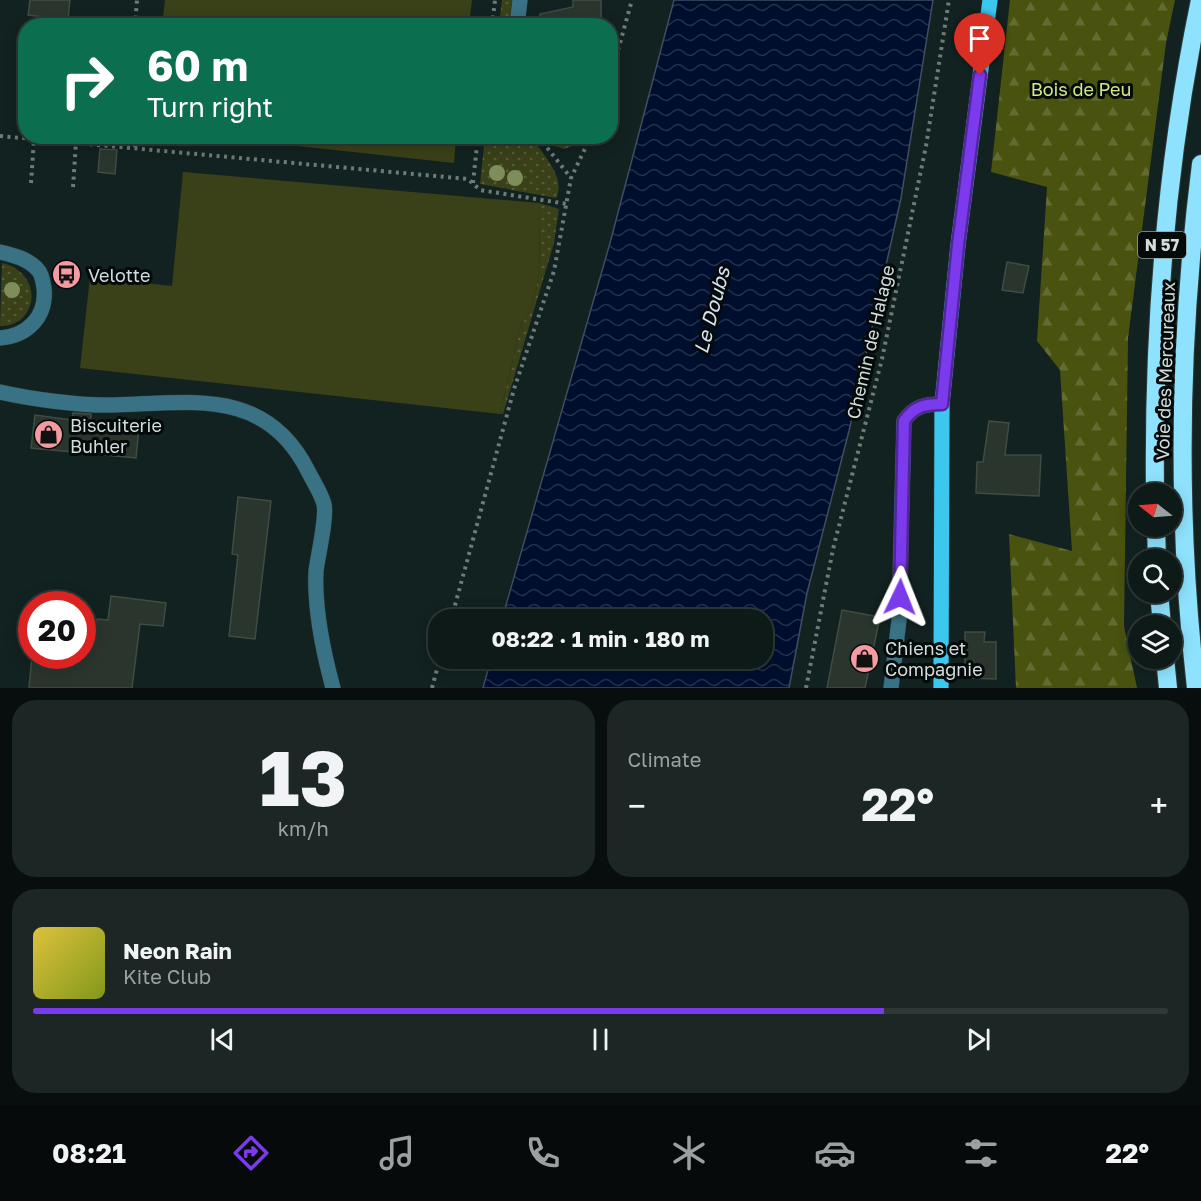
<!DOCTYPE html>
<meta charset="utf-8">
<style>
:root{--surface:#0e1a18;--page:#1c2725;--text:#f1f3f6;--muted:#9ba1a2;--line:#2e3837;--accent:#7c3aed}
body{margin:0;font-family:"Golos Text",sans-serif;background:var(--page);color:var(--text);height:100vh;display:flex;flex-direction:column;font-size:22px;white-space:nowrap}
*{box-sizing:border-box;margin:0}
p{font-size:20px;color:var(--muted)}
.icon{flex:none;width:33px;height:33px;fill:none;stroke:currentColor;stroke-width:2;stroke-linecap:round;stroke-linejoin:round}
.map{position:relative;height:688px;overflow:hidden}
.panel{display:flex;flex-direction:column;gap:12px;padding:12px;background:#080e0d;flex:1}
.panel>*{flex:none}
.guide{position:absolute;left:18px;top:18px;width:600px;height:126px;border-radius:24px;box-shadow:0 3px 15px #0003,0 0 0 2px var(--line);background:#0b6e4f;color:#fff;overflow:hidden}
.needle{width:39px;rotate:287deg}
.tools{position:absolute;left:1128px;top:483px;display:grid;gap:12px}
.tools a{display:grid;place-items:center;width:54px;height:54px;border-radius:50%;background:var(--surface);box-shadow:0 3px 15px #0003,0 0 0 2px var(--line);font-size:30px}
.speed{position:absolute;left:18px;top:591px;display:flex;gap:12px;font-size:30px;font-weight:700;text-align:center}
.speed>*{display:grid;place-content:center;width:78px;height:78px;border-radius:50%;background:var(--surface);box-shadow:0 3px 15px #0003,0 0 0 2px var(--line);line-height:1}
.speed .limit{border:9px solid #d22;background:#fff;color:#111}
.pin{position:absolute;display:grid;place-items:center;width:51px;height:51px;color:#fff;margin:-62px -26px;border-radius:50% 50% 50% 0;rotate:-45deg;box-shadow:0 0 6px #0007}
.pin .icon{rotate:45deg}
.me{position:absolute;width:66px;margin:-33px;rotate:2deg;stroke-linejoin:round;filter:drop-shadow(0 0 4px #0008)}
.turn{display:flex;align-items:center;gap:21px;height:126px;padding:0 30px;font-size:27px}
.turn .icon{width:78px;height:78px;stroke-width:2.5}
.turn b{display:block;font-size:42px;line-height:51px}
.big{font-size:45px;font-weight:700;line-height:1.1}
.panel .tile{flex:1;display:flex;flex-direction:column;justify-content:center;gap:9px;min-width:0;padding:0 21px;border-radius:24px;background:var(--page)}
.panel .dial{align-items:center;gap:0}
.dial b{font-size:78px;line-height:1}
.song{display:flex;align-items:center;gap:18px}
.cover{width:72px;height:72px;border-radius:9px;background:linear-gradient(135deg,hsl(50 70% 55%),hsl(70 70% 35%))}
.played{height:6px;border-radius:3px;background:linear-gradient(90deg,var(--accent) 75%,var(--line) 75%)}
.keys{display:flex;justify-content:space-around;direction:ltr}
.heat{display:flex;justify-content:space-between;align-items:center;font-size:33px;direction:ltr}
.panel .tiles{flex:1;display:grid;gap:12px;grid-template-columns:1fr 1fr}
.tile:last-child{grid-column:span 2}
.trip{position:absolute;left:428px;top:609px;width:345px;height:60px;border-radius:24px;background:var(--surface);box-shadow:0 3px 15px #0003,0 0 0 2px var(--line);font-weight:700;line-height:60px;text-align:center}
.menu{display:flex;height:96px;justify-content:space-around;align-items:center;background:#060a0a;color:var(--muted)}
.menu .icon{width:42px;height:42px}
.menu .on{color:var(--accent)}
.menu b{font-size:27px;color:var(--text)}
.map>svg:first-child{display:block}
</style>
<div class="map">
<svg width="1201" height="688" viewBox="0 0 1201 688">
<defs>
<pattern id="grass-dots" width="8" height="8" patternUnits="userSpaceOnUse" patternTransform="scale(1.5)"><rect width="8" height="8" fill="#3a4119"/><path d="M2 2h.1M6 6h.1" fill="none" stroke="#565c3a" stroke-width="1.8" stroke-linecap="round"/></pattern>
<pattern id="forest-firs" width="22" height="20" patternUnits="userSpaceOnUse" patternTransform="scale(1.5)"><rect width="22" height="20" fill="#49530f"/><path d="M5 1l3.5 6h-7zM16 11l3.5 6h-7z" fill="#626b31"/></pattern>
<pattern id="water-waves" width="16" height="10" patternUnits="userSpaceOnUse" patternTransform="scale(1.5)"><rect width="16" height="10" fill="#000e2e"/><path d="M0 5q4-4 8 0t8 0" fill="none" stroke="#24314c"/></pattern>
</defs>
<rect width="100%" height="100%" fill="#122220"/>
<g fill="url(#grass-dots)">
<path d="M502,0H513L510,25L499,26Z"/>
<path d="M531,136C541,153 567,177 556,198L480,184L485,137Z"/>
<path d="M544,137H585L578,144L564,149L550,144Z"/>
<path d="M539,203L559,209L554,243L503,414H500L521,325C546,294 538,241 539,203Z"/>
<path d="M2,263C45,273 38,327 0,326Z"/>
</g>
<path fill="url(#forest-firs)" d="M1010,0H1175L1166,43L1128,338L1124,626L1137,688H1016L1009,534L1072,551L1060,370L1037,341L1047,187L991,172Z"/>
<g fill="#3a4119">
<path d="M165,0H472L469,25H162Z"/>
<path d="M214,137L456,136V137L454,163Z"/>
<path d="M183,172L539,203C538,242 546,294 521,325L500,414L80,368L90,277L172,286Z"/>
</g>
<path fill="url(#water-waves)" stroke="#404c62" stroke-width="1.5" d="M674,0H933L901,198L849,431L807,593L789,688H483L491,659L762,658V620L502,619L610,243Z"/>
<g fill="#2a362d" stroke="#404c43" stroke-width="1.5">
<path d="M30,0H70L68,20L28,15Z"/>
<path d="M573,0H601V22L540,20V14L573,7Z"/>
<path d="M100,149L117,150L115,174L98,172Z"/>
<path d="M1007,262L1029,266L1023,293L1002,290Z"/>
<path d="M73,413L91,414V422L139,428L136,458L31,448L35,415L72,420Z"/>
<path d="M989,421L1009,423L1005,455H1041L1039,496L976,493L977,462H983Z"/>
<path d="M238,497L271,501L255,639L229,636L238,555L232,554Z"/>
<path d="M111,596L166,603L163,626L140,624L132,688H29L32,656H82V641L95,642L97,619L108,620Z"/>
<path d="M842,610L880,617L865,688H827Z"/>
<path d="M965,632H985L984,642H996V679L965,678Z"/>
</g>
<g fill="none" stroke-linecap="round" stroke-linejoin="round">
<defs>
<g id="minor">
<path d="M517,26L520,0"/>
<path d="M0,252C13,255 29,259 38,270C42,274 43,282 44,288C47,317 27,336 0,338"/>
<path d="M0,392C31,399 81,406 113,405C191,403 266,387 308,471C313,481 321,493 324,504C327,518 318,555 316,571C314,610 323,651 333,688"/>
<path d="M891,688L899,620L904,421C914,406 925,404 942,404"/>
</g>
<path id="major" d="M941,688L942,404L958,245L990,0"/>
<g id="highway">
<path d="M1155,494C1153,327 1166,163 1200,0"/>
<path d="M1156,526L1157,560"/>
<path d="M1159,592L1162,626"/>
<path d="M1165,658L1168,688"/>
<path d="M1196,688C1176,514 1179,338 1201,164"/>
</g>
</defs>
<use href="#minor" stroke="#2d3c3a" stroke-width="16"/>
<use href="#major" stroke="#2d3c3a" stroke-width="16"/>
<use href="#highway" stroke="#2d3c3a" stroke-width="20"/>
<g stroke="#6e7b79" stroke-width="4" stroke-dasharray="3 4.5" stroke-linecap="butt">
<path d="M135,26L137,0"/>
<path d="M492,26L495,0"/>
<path d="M610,79L632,0"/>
<path d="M0,136L468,179L480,190L567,204"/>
<path d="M538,136L571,178"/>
<path d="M135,147V136"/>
<path d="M31,183L34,139"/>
<path d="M473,183L478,136"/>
<path d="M73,187L76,142"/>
<path d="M451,620L514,389L554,271L571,178L591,136"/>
<path d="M432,688L440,658"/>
<path d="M806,688L833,549L882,359L926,146L949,0"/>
</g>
<use href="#minor" stroke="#387284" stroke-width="15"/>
<use href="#major" stroke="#3cc7ee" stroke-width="15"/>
<use href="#highway" stroke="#8ee2fd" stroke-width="18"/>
</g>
<g fill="#7d8e5a">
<circle cx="497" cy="173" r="8"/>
<circle cx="515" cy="178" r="8"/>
<circle cx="12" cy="290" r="8"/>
</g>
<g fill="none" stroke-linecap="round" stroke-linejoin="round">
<defs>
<path id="route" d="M900,597L904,421C914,406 925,404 942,404L958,245L980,75"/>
</defs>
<use href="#route" stroke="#51269a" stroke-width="15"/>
<use href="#route" stroke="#7c3aed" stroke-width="10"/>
</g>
<defs>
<symbol id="bus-disc" viewBox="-11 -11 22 22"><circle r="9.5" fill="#f49aa1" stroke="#040a09"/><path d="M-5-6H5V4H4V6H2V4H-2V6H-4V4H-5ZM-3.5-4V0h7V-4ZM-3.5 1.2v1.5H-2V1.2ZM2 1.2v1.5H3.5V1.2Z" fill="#111"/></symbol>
<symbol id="shop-disc" viewBox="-11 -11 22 22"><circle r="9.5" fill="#f49aa1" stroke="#040a09"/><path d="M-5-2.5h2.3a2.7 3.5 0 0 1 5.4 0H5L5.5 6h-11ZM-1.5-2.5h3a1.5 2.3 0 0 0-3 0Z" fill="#111"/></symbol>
</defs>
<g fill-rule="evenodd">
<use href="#bus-disc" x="50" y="258" width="33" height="33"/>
<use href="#shop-disc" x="32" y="418" width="33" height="33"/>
<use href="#shop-disc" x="848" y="642" width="33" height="33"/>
</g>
<g text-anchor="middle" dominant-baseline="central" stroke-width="6" stroke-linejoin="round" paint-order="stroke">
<rect fill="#040a09" stroke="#969e9d" stroke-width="1.5" x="1138" y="232" width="48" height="26" rx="4.5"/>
<g font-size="16" font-weight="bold" fill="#d4dddc">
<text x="1162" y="245">N 57</text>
</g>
<g font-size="18" fill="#d4e78a" stroke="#040a09">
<text x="1081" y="89">Bois de Peu</text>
</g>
<g font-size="18" fill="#d4dddc" stroke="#040a09" text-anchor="start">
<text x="88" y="275">Velotte</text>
<text x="70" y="425">Biscuiterie<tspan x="70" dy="21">Buhler</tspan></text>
<text x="885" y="648">Chiens et<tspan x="885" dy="21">Compagnie</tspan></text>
</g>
<g font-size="18" fill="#d4dddc" stroke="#040a09">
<text transform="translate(870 342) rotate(-77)">Chemin de Halage</text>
<text transform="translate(1165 371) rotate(-88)">Voie des Mercureaux</text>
</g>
<g font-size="20" font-style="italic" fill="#d9e4f3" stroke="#040a09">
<text transform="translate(711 310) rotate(-75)">Le Doubs</text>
</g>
</g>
</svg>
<div class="tools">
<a><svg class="needle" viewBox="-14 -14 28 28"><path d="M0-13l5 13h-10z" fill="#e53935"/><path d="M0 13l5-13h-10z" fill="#9ba1a2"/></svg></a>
<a><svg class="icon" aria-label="search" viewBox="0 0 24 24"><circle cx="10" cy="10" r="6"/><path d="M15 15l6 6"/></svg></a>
<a><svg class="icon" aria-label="layers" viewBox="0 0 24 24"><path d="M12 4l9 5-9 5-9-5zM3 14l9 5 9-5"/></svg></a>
</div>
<div class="speed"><div class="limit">20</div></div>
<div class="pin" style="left:980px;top:75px;background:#d93025"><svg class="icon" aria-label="arrive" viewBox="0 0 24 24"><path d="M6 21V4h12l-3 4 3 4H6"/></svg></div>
<svg class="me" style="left:900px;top:597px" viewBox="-20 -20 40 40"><path d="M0-17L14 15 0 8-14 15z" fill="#7c3aed" stroke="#fff" stroke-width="4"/></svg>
<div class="trip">08:22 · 1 min · 180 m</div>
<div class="guide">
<div class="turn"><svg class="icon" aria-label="right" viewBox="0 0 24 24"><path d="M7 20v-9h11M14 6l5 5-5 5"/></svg><div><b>60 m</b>Turn right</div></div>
</div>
</div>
<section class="panel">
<div class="tiles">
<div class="tile dial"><b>13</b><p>km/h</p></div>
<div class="tile"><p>Climate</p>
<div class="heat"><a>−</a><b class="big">22°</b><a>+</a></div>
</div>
<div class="tile">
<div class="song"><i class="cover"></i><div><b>Neon Rain</b><p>Kite Club</p></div></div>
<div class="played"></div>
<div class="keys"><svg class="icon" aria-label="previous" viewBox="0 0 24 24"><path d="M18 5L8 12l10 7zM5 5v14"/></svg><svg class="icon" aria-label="pause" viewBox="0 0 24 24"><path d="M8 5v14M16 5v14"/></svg><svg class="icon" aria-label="next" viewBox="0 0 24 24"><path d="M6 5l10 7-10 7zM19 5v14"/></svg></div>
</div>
</div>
</section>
<nav class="menu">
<b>08:21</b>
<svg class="icon on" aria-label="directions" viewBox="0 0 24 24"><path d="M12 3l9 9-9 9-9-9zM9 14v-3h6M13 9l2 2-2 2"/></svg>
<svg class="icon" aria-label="music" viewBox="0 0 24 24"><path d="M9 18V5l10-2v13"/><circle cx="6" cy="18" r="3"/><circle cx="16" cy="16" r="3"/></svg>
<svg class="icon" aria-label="phone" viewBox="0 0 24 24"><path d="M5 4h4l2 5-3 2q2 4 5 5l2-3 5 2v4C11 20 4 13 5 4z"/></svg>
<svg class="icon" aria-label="climate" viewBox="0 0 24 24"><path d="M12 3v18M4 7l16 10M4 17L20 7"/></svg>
<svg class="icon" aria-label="car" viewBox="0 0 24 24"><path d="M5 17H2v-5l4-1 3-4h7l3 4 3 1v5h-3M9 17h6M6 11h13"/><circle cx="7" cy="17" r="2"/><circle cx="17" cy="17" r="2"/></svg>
<svg class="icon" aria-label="filters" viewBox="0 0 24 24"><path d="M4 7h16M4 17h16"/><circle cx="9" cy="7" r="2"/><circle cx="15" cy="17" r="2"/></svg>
<b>22°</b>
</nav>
